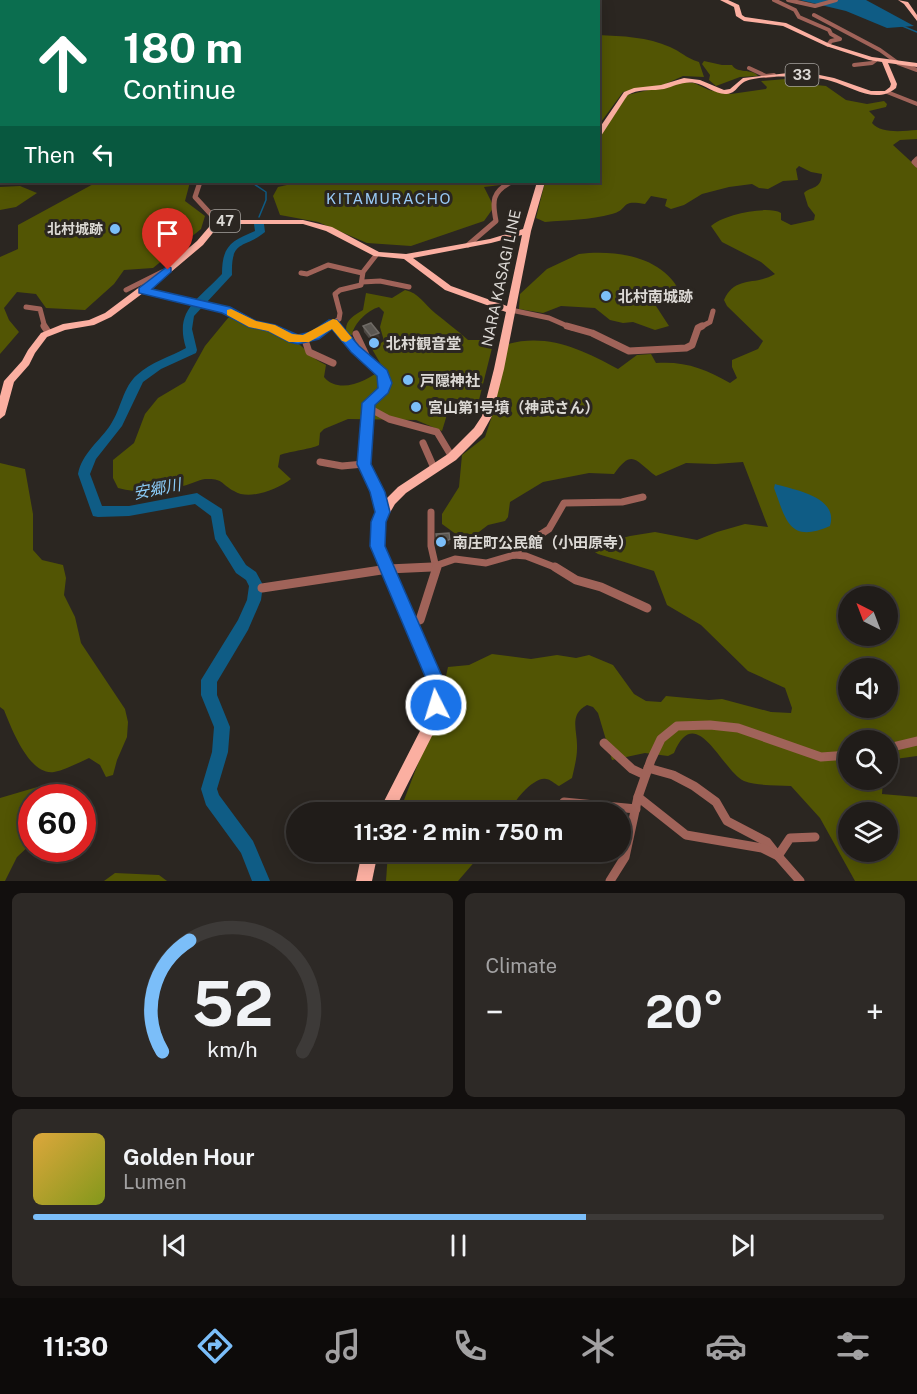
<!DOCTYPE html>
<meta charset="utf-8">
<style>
:root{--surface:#201c19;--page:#2d2926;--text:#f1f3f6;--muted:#a2a1a2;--line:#3d3a38;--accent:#7bbef9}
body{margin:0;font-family:"Public Sans","Noto Sans JP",sans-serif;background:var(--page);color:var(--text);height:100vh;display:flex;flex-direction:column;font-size:22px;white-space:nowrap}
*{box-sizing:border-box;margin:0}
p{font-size:20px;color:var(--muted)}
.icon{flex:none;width:33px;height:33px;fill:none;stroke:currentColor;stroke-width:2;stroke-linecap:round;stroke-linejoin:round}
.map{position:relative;height:881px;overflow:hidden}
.panel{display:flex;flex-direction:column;gap:12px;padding:12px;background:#120f0e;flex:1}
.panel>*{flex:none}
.guide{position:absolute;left:0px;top:0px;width:600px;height:183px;box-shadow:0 3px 15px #0003,0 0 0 2px var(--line);background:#0b6e4f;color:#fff;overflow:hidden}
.needle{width:39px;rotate:318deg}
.fabs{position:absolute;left:838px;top:586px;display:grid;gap:12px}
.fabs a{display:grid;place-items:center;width:60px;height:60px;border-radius:50%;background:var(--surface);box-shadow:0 3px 15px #0003,0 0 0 2px var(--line);font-size:30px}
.speed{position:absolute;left:18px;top:784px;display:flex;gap:12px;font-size:30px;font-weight:700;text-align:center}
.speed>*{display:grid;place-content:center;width:78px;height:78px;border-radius:50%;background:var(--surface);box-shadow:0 3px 15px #0003,0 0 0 2px var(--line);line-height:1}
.speed .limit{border:9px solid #d22;background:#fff;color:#111}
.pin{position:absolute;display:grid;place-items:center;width:51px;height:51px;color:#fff;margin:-62px -26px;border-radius:50% 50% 50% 0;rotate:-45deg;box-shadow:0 0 6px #0007}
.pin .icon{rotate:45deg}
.me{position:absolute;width:66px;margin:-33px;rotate:355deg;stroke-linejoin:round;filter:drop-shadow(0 0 4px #0008)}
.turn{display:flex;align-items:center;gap:21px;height:126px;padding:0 24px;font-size:27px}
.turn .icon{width:78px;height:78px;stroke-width:2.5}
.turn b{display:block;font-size:42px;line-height:51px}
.then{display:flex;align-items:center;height:57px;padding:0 24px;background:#0003;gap:12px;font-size:22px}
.big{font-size:45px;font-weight:700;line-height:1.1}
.panel .widget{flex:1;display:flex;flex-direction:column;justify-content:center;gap:9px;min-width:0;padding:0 21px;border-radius:9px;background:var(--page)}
.panel .dial{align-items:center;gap:0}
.dial svg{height:156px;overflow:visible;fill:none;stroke:var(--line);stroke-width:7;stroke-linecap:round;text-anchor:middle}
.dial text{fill:var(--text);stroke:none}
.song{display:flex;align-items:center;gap:18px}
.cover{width:72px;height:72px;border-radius:9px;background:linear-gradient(135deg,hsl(40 70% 55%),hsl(70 70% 35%))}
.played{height:6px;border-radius:3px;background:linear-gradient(90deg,var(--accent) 65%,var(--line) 65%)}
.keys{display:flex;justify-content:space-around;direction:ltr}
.heat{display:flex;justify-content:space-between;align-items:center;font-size:33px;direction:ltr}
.panel .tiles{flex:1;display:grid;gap:12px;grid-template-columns:1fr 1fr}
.widget:last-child{grid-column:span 2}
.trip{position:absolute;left:286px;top:802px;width:345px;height:60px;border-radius:30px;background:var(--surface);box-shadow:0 3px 15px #0003,0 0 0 2px var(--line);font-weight:700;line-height:60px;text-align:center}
.tab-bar{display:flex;height:96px;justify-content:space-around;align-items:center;background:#0d0b0a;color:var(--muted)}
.tab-bar .icon{width:42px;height:42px}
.tab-bar .current{color:var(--accent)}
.tab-bar b{font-size:27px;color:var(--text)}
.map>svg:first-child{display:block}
</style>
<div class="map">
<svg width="917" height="881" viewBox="0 0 917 881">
<rect width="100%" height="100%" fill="#2b2621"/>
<g fill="#525504" fill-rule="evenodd">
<path d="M98,0H479L482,1L101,2Z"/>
<path d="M598,35C622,36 648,37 670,47C682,52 684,57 699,62L704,77L683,76L663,85L623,92L601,122L599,120Z"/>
<path d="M704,61L722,65H732C737,74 752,68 758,76L740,77L716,86L709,80L710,75L702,64Z"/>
<path d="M798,78L816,85L826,86L846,100L867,104L884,101L887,104L886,107L869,111L875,117L872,123C881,134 903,131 917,130V139L900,140L893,145L917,167V756L888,760V741H849V780H883L882,794L917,797V881H855L820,818L791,786C776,785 757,786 744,781C722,771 696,700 674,753L668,756L645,753L612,760L598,713L593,707L587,705C568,715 578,731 577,749C577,758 574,769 572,778L559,786C555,784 550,779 546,779C535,776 511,802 511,813H399L438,712L448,667L469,665L492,654L531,659L557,655L576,658L589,655L613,665L634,694L646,701L661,702L666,696L709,700L722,699L771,712L791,713L792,708L785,688L748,671L701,625L667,605L654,571L598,554L587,547L630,536L655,532L697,540L717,532L745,524L768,527L743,462L715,464L686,463L656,476C636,462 633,447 614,474L589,473L543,482L510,502L508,517L505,521L488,525L471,538L464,540L442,524V514L459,487L462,455L485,437L491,419L508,344C548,333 583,350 618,369L637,355L651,354L656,363C686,361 705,369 730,383L737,378L732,367V360L758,349L763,341L727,306L724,300C735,275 755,286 775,274L761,262L722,242L711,226C722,215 767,205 781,213V220L791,225L814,220L815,215L808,206L804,193C811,186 821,190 822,174L811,172L799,166L796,169L798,180L783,181L768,189L759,188L752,184L729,187L702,194L684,205L671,209L665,206L667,199L651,196L645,204C619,199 630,209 612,214C590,220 567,220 545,222L536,218L545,182H598L599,138L627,95L683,82L694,83L709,90L731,94L766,89L767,87L761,81ZM849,597H888V636H849ZM849,669H888V708H849ZM849,813H888V852H849Z"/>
<path d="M97,182H190L185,201L205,216L201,229L153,268L124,270L114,284L85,310L46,308L36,294L17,292L4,308L9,320L19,332L0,354V257L18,249V225Z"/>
<path d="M300,182H510L509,184L484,187L494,207L484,221L411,246L367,243L318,222L280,215L273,196L278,187Z"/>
<path d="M20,186L37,193L16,207L0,210V187Z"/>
<path d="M579,254C614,250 660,255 679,290L656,306L669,326L655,330L633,322L623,323L610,320L595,308L561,306L543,313L519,309L520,294L547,269Z"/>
<path d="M405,290C419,293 424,304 435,313C446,322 457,330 468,340H494L478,404L452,398L442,431L416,420L348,419L324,429L320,433L319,445C312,449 291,451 280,455L278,467L291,479C278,489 249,501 234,491C221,484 223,478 205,479C198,480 191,484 183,486C159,492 143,494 118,488L113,478V460L134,443L145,414L158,398L185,382L205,346L228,318L232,317C254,324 283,330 300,345C312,355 310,357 326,365L324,377C339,395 368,381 383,368L372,349L384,341L380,327L384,312L379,307C368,310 354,323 352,335L347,336C343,321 352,317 363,310L366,293L392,298Z"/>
<path d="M0,463L25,469L33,514V550L42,560L63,565L66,578L64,595L75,617L81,643L125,709L128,722L127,737L117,760L113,775L106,777L100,765L89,758C78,763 65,770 54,772C29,776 11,727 4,710L0,707Z"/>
<path d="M51,783C61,784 67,789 70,798H32L31,844L17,857L5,881H0V798Z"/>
<path d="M388,852H483L458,881H386Z"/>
<path d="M115,873L159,875L167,881H104Z"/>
</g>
<g fill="#0f5c85">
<path d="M800,0H866L914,26L887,28L846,11Z"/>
<path d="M775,484C795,490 839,497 830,526C789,544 786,520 774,488Z"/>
</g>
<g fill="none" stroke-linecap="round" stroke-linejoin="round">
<g stroke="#0f5c85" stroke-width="1.5">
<path d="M116,0L118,2"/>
<path d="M900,25L917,32"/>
<path d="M251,182L266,192V200L259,217"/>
</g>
<path fill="#0f5c85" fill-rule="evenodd" d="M259,221L264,224L265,232C243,250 231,238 232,275L194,316L192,329L197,350L196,353L161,369L143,382L122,426L96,459L90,474L102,506H129L197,493L222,509L226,534L246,565L256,572L263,585L261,600L248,630L217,682V695L230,727L228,752L217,789L219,795L253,841L270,881H252L241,853L206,805L201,789L212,752L214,727L201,695V680L238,620L247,600L249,586L246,580L236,573L215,539L211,516L195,504L129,516L98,517L93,516L78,474C82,453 100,441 111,424C121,409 123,387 137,375C151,362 170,357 186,348C174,310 198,300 222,274C222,246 231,241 255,231L254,224Z"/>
<g stroke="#a06359" stroke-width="4">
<path d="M774,0L795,10L799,17L829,30L831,34L840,39L831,41L828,45"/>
<path d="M788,0L815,6L836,0"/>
<path d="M814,15L880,50L898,63L917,70"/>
<path d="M854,65L872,63L876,60"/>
<path d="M749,68L766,76L774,75"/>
<path d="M887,92L917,104"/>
</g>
<g stroke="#a06359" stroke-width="5">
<path d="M917,159L914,162L917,165"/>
<path d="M200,182L195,197L218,222"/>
<path d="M468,245L496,221C492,201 492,192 511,182"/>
<path d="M301,273L307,274L328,265L362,273"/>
<path d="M362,282L380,281L409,287"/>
<path d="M126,290L162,272"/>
<path d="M143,291L225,310L253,325L269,328"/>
<path d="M26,307L40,309L45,328"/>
<path d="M511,310L549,318L572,328"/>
<path d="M333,323L337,328"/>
<path d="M327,328L339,319L340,313L335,294L340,290L361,285L363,272L377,254"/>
<path d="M699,328L710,322L713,311"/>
</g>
<g stroke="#a06359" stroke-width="7">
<path d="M44,326L48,332"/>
<path d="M260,326C294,332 293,352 329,326"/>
<path d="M336,326L355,349L383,374L386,383L383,390L368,403L364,464L378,492L383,512"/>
<path d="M567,326L592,333L629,351L686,348L692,345L698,328L702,326"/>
<path d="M356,334L366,355L365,358"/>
<path d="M305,340L309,352L333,363"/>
<path d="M367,407L389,419L437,432L452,457"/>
<path d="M423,443L434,468"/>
<path d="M320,462L342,466L364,464"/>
<path d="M431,512V546L436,568"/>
<path d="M514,555L521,547L549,529L564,503L622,502L643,497"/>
<path d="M402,568L432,567L455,559L486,563L514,555L526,556L557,568"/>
</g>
<g stroke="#a06359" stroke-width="9">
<path d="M555,567L576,580L601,587L647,608"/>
<path d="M262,588L388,569L432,567"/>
<path d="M412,622L420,620L437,567"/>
<path d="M604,743L632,769L645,775"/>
<path d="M888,748L917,741"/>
<path d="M648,768L673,775L694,786L716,802L727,821L767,842L778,856L790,838L815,837"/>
<path d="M638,797L686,835L762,848L778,856L800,881"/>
<path d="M564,802L636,809"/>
<path d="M610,881L625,857L638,797L651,760L661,739L677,726L710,725L738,728L821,757L849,755"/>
</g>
<g fill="#fbafa1" fill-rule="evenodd">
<path d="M720,0H728L739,5L742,15L745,17L786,23L830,44L872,57L917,63V67L888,63L897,84L896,88C876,105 852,87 831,81C816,76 757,74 744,82C736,87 736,94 725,94C715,94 705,85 695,83C683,81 675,86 664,89C653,91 641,89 632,93C627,95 628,95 625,99L601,136L598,138V130L624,92L634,88L661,85L684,78L700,80L724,90L730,89L743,78L788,73H810L834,78L871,91H885L890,87L891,84L882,62L869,60L826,46L783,26L744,21L736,16L734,7Z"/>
<path d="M898,0L908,2L917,15V21L904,4Z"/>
<path d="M537,182H545L531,231L504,369L492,416L482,434L456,460L406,493L395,504L384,523V546L443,681V705L435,730L393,813H378L422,727L429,705V681L372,546V522L387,498L398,487L448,454L474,428L482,416L494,369L506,312L445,290L404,259L374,256L326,231L303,224H220L203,245L171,272L111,317L94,325L65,330L47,337L35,353L29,365L14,382L5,415L0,419V396L4,381L22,361L28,350L41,333L63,324L89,320L105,313L165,268L197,241L215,220H303L332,227L379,252L406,254L490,239L523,229ZM522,235L507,306L451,286L413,258L491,243Z"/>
<path d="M362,852H378L372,881H356Z"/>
</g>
</g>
<path fill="#4c4742" d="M363,326L380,339L372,342L364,332Z"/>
<g fill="#38332e">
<path d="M379,333L380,339L372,342L371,336Z"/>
<path d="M450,539V544L441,549V544Z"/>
<path d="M440,541V547H437V542Z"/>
</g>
<g fill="#5b5752" stroke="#706b66" stroke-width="1.5">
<path d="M371,323L379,333L371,336L363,326Z"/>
<path d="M449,533L450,539L441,544L440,541L437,542L436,534Z"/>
</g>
<path fill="#1a73e8" stroke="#114b97" stroke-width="1.5" d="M168,266L171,268V272L152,289L230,307L256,321L275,325L298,335L311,332L329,320H337L359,346L387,370L392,383L388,393L375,405L371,464L385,492L390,512L386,522L385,546L444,681L445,705L442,711L436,714L430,711L427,705V681L370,546L371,522L375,512L370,492L357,464L362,403L378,388L377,376L351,352L332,329L319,339L298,344L289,342L268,331L249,327L222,313L139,293V288Z"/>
<path fill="#f59e0b" d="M231,309L256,321L275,325L292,334L303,335L333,319L337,320L352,338L346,342L342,341L332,329L309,342H289L268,331L249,327L227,315V310Z"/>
<g fill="#7bbef9" stroke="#2b2621" stroke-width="2">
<circle cx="115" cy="229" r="6"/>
<circle cx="606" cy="296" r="6"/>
<circle cx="374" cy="343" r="6"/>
<circle cx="408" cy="380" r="6"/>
<circle cx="416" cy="407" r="6"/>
<circle cx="441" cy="542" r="6"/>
</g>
<g text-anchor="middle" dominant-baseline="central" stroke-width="6" stroke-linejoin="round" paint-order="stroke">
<g fill="#2b2621" stroke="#a7a39f" stroke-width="1.5">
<rect x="785.5" y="64" width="33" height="22" rx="4.5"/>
<rect x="210" y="210" width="30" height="22" rx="4.5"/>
</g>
<g font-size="14" font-weight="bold" fill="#dcd9d5">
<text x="802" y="75">33</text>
<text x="225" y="221">47</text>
</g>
<g font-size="14" font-weight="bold" fill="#dcd9d5" stroke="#2b2621" text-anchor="end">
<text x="103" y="229">北村城跡</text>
</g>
<g font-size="15" letter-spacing="1.5" fill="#9acbf6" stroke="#2b2621">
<text x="389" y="198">KITAMURACHO</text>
</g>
<g font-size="15" fill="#dcd9d5" stroke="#2b2621">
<text transform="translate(501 278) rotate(-78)">NARA KASAGI LINE</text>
</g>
<g font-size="15" font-weight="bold" fill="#dcd9d5" stroke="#2b2621" text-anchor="start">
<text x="618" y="296">北村南城跡</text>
<text x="386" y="343">北村観音堂</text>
<text x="420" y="380">戸隠神社</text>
<text x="428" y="407">宮山第1号墳（神武さん）</text>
<text x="453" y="542">南庄町公民館（小田原寺）</text>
</g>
<g font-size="16" font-style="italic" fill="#8bcbf7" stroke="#2b2621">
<text transform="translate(157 489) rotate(-11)">安郷川</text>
</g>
</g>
</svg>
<div class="fabs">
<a><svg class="needle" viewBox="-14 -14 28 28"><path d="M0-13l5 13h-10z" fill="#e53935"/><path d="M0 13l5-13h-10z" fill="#a2a1a2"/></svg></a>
<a><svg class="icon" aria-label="sound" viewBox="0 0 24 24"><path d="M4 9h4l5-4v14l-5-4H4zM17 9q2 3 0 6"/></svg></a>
<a><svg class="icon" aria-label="search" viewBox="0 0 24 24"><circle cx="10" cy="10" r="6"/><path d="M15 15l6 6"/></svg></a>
<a><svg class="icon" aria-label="layers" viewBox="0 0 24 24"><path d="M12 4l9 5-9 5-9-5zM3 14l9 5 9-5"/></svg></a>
</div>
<div class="speed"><div class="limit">60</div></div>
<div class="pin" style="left:168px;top:270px;background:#d93025"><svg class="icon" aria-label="arrive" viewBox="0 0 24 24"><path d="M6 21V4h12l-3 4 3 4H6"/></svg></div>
<svg class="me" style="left:436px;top:705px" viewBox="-20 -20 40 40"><circle r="17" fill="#1a73e8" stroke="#fff" stroke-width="3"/><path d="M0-11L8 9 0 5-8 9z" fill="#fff"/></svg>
<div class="trip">11:32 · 2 min · 750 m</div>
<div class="guide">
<div class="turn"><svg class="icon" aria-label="ahead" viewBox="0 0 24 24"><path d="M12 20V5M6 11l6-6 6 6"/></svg><div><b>180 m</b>Continue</div></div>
<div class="then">Then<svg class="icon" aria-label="left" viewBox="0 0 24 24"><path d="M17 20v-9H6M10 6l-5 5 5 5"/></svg></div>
</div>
</div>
<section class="panel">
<div class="tiles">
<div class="widget dial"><svg viewBox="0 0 100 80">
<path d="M14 69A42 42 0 1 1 86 69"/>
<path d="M14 69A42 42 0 0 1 28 12" stroke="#7bbef9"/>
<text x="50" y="56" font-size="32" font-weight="700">52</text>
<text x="50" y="72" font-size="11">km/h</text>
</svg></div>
<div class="widget"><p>Climate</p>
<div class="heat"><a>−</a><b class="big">20°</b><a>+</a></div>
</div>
<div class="widget">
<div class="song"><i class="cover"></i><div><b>Golden Hour</b><p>Lumen</p></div></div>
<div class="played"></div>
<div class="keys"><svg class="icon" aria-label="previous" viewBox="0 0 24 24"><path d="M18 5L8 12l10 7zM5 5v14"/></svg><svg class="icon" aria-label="pause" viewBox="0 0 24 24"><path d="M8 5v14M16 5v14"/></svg><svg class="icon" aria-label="next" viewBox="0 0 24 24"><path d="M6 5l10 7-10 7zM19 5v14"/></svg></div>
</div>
</div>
</section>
<nav class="tab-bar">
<b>11:30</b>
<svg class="icon current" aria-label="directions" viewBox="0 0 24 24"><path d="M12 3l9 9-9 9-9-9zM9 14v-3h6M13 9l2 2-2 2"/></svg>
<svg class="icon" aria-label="music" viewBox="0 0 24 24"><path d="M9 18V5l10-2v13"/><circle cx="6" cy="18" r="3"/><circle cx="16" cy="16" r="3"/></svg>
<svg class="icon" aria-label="phone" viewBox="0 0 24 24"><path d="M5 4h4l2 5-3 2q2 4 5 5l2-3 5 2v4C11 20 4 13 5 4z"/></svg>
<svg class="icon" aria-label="climate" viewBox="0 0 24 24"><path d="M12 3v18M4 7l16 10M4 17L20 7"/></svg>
<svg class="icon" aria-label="car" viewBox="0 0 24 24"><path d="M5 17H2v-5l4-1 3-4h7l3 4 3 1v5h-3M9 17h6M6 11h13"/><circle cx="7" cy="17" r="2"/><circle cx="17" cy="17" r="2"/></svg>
<svg class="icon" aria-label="filters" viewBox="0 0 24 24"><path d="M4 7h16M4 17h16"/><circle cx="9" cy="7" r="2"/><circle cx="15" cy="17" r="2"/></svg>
</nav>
